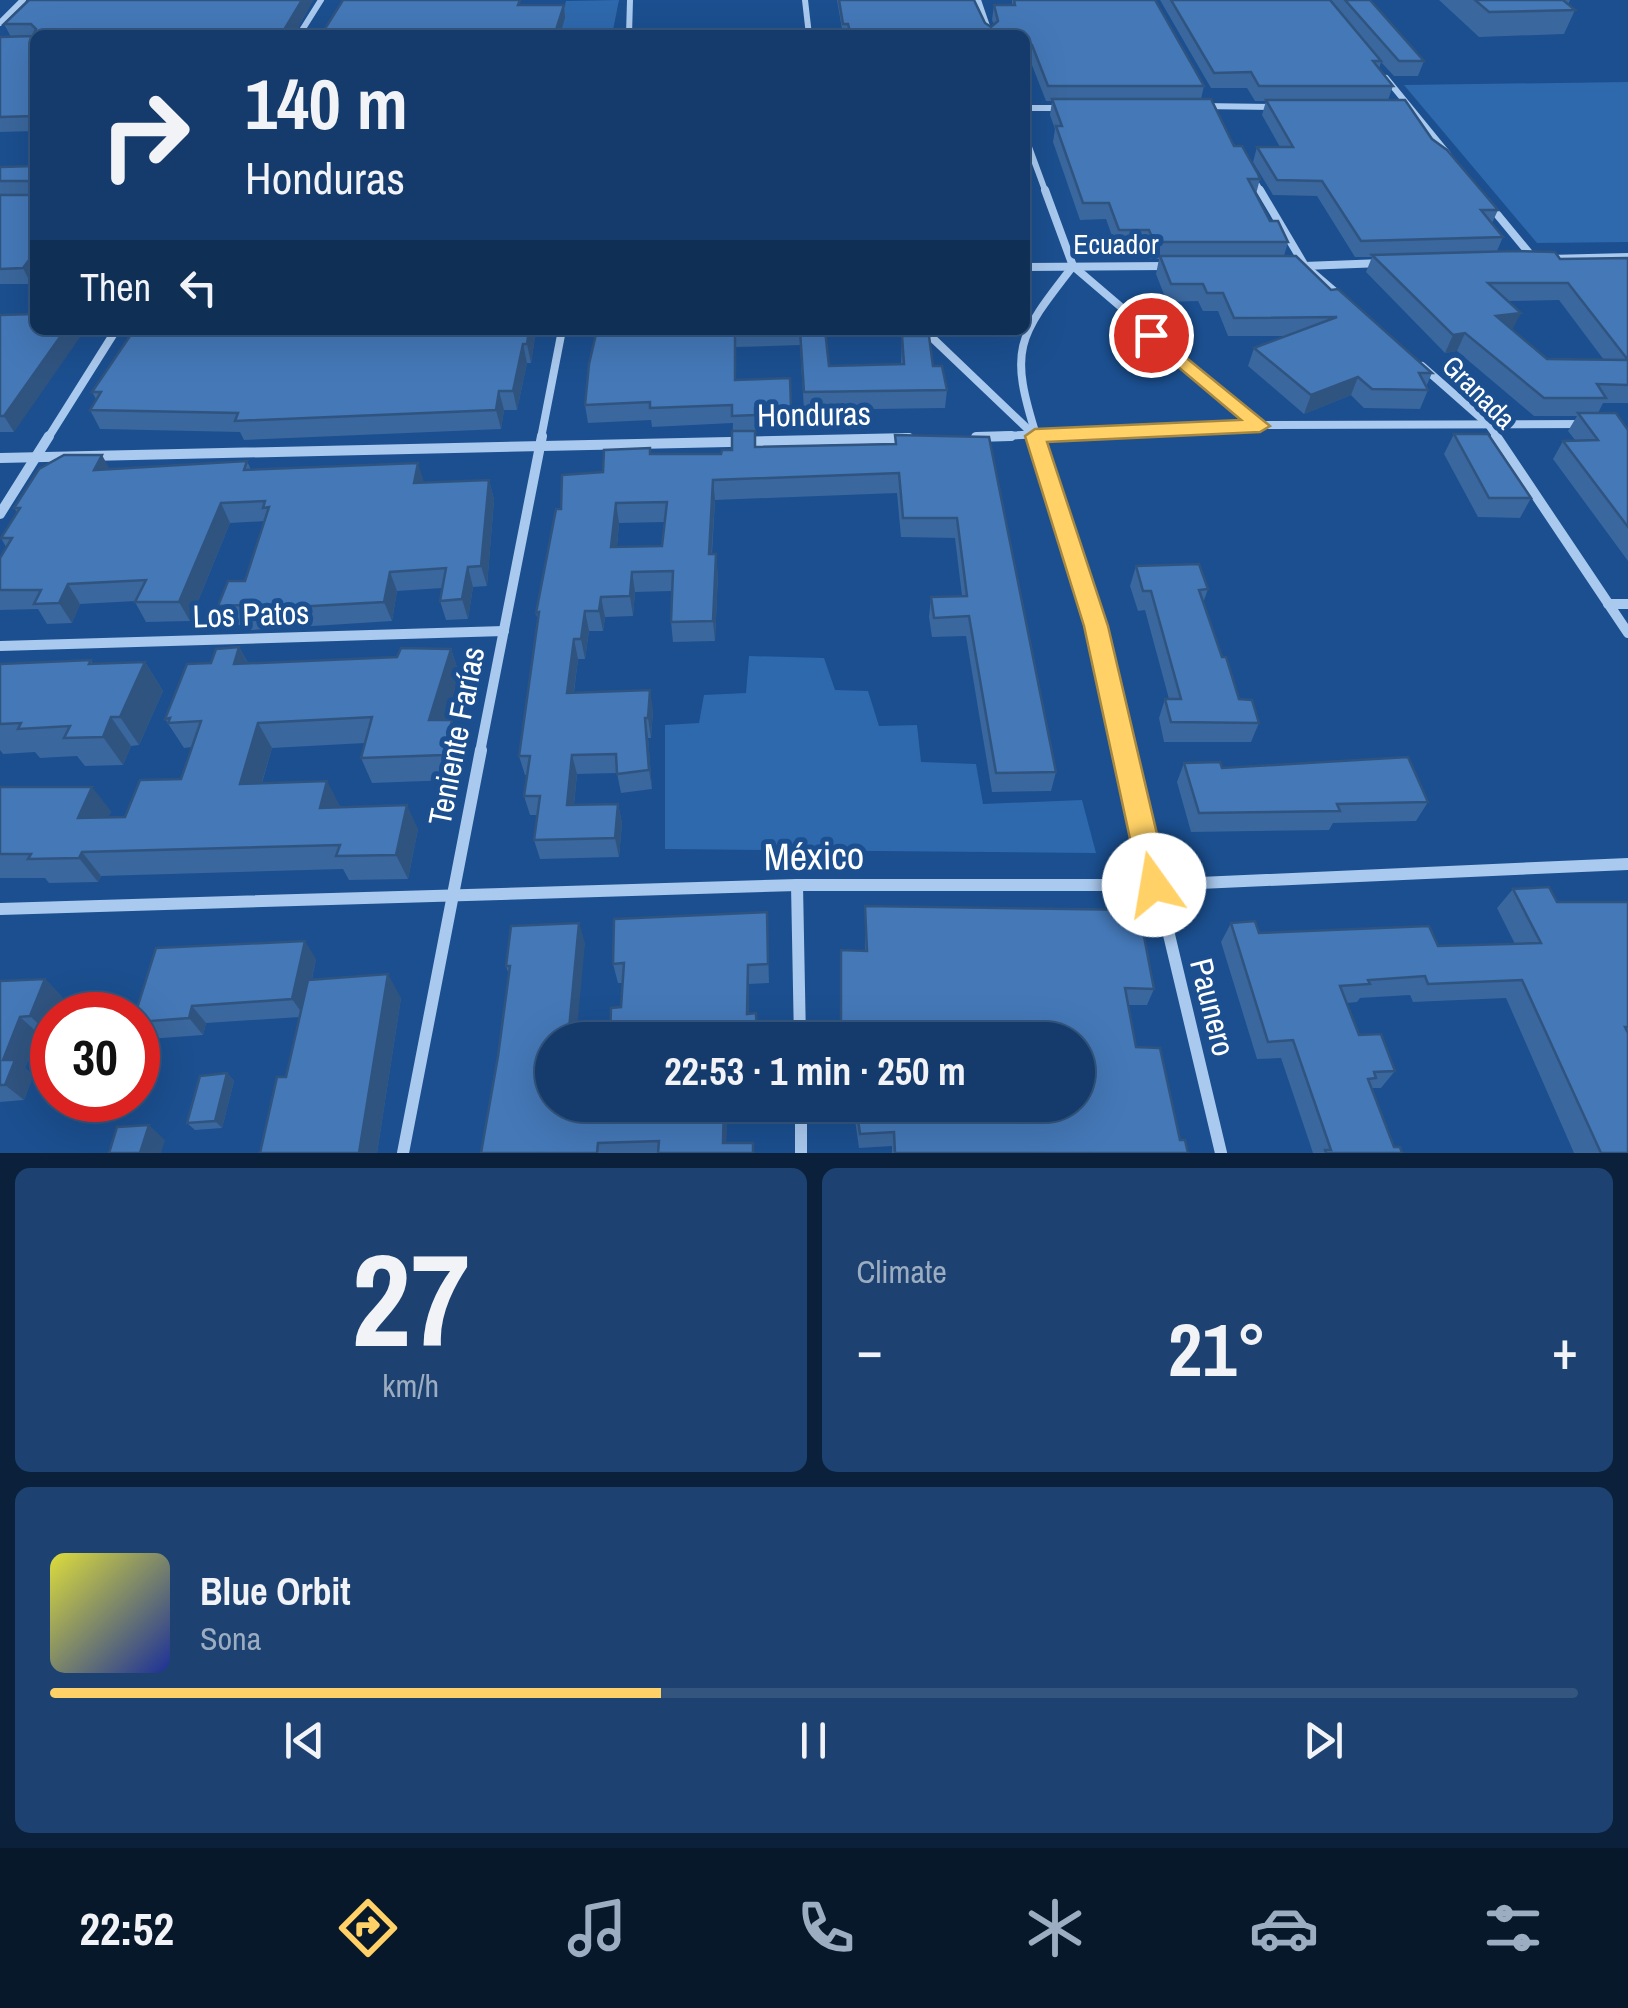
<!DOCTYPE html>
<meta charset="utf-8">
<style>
:root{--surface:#143b6b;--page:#1d4271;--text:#f1f3f6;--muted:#9dadc1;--line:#33557e;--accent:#ffd166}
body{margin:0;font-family:"Archivo Narrow",sans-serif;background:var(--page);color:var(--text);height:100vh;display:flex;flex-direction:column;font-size:38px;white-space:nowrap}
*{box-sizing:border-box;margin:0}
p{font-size:32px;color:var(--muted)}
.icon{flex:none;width:55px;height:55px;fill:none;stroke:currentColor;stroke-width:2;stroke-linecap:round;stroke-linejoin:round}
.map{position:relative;height:1153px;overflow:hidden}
.drawer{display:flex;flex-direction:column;gap:15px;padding:15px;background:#0b203b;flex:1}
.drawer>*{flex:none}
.guide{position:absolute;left:30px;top:30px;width:1000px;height:305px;border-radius:15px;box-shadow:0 10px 40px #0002,0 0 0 2px var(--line);background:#143b6b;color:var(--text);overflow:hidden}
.speed{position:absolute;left:30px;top:992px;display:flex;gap:20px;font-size:50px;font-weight:700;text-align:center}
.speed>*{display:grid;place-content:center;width:130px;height:130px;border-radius:50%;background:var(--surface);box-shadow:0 10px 40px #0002,0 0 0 2px var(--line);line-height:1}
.speed .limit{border:15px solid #d22;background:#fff;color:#111}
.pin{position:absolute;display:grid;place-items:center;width:85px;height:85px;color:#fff;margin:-42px;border:5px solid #fff;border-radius:50%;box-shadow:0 2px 10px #0007}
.me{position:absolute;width:110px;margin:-55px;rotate:347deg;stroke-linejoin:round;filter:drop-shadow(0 0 8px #0008)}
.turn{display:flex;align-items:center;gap:35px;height:210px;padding:0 50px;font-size:45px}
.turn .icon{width:130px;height:130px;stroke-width:2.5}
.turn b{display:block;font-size:70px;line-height:85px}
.then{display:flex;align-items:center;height:95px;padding:0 50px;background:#0003;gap:20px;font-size:38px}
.big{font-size:75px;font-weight:700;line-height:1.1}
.drawer .tile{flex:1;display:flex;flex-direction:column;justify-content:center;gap:15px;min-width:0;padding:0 35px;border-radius:15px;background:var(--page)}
.drawer .dial{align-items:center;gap:0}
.dial b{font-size:130px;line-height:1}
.song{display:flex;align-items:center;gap:30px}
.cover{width:120px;height:120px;border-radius:15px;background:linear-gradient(135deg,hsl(60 70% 55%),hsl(230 70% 35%))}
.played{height:10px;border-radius:5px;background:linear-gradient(90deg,var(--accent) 40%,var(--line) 40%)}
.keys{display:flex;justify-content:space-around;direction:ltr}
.heat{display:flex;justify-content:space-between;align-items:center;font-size:55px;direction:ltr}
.drawer .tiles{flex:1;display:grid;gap:15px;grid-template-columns:1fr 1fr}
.tile:last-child{grid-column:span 2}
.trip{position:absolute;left:535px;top:1022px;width:560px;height:100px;border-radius:50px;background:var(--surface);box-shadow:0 10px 40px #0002,0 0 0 2px var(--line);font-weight:700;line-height:100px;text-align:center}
.dock{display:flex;height:160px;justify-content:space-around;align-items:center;background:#08182b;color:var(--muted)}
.dock .icon{width:70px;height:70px}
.dock .on{color:var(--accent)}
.dock b{font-size:45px;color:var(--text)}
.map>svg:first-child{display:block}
</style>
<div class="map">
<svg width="1628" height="1153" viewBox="0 0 1628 1153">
<rect width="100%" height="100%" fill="#1b4f8f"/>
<g fill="#2e69ad">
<path d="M619,0L613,30L556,31L566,1Z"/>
<path d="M1628,82V242L1537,243L1404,85Z"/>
<path d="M749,656L824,658L835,690L868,691L879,726L917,725L921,762L976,764L983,804L1082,800L1096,853L665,849V725L699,723L704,695L746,693Z"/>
</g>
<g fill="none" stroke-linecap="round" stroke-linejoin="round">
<g stroke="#a9c9ee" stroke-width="6">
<path d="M805,0L809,35"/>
<path d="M978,0L990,35"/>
<path d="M0,23L23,0"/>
<path d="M299,35L321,0"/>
<path d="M629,35L630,0"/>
<path d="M1386,78L1448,154"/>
<path d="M1201,106L1274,107"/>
<path d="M1025,108H1064"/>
<path d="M1025,136L1046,193"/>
<path d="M1251,175L1262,193"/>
</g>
<g stroke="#a9c9ee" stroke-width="8">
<path d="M1045,190L1073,266L1259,425"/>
<path d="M1260,190L1305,266L1341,297"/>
<path d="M1487,202L1534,259"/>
<path d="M1549,259L1628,257"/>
<path d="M1304,266L1382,263"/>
<path d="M1025,267L1167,266"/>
<path d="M924,330L1034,435"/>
<path d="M1422,366L1489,425L1498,438"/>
<path d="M976,437L1260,425L1584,424"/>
<path d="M48,438L116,330"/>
<path d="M541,438L562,330"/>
<path d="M1037,438C1009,349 1016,339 1073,266"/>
</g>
<g stroke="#a9c9ee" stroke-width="10">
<path d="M1036,436L1096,626L1126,752"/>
<path d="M1496,436L1628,633"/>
<path d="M976,437L1011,436"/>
<path d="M0,458L909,438"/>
<path d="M0,514L49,436"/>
<path d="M1608,604H1628"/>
<path d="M0,646L504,631"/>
<path d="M480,752L542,436"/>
</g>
<g stroke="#a9c9ee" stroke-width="12">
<path d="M1125,750L1221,1153"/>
<path d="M797,885L800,1040"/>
<path d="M0,909L797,885H1155L1628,864"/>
<path d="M801,1105V1153"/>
<path d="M403,1153L481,750"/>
</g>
</g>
<g fill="#3a679d" fill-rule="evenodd">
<path d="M313,0L294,35H35V131L0,132V37H11L4,24Z"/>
<path d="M837,0H974L985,23L991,27L994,25L992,20L994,5H1012V0H1155L1204,86L1201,99L1260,179L1256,194L1270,221L1288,242L1284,256L1331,290L1432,373L1426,387L1428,390L1420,409L1364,408L1351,395L1304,414L1248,366L1254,348L1286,336H1228L1218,311H1203L1198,301L1167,302L1156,274L1159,259H1150L1146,247H1116L1106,219L1080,220L1053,142L1055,129L1050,115L1052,101H1046L1030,60H1025V35H843Z"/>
<path d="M1160,0H1370L1424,61L1418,76H1394L1381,62L1379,69L1393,86L1388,100L1432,139L1498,210L1492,223L1503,237L1497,251L1560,259L1628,258V403H1603L1598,413L1628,430V561L1553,459L1563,441L1575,440L1568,431L1577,416H1534L1457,351L1445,353L1366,272L1372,257H1355L1317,196L1273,195L1253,162L1257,147H1280L1262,115L1266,101H1255L1247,88H1211ZM1559,300L1604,360L1547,359L1512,330L1508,301Z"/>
<path d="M1439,0H1570L1568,5L1575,10L1564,34L1479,37Z"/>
<path d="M35,166V278L31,284H0V167Z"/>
<path d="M0,315L14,432H0Z"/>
<path d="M134,330H536L531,363H527L517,410H504L501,429L244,440L240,432L100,429L90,410L96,399L92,392Z"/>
<path d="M597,330H838L837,336H826L829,366L901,364L902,336L933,366L947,390L945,408L804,410L800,345L736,347V380L790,378L791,425L756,426V447L895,444V435L989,437L1056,772L1051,791L992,792L966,636L932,637L929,617L931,597L962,596L955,538L901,537L897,493L715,500L712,554L718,574L715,641L673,642L671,622L672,591L635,592L633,616L605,617L603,631H589L585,659H578L574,692L653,710L651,738H648L652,789L621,793L617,773L577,774L574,805L618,804L622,823L619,857L540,859L534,840L537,815H530L524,796L527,775H525L519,756L538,622L536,613L561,509L603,472L651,454H721L732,450L733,423L652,427L651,420L588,423L585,405ZM665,522L662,546H617L619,523Z"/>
<path d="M1454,434L1531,498L1520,518L1478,517L1444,454Z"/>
<path d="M247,461L251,470L424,483L489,480L494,500L487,586L473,587L468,619L446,620L440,601L442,588L397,591L392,621L251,630L249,625H228L218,606L245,581L265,521L230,523L190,621L146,622L135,602L136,601L80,604L72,623L47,624L38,609L0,610V558L6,547L1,538L17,512L14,508L110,469Z"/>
<path d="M1136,566L1208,589L1203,603L1222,657L1239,699L1259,723L1251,742H1164L1159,718L1165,699H1169L1145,610L1138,611L1130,586Z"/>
<path d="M239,647L248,663L397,657L451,649L459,674L446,720H452L460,745L453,780L372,783L361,758L365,743L272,748L262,783L418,829L408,879L349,880L343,869L101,876L98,882L49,883L45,878H0V787L111,811L108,818L125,817L181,779L192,747L184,748L165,719L211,663Z"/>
<path d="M91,660L93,664L145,662L163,691L139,745L131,746L123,765L85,766L77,756L40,758L35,752L3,754L0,750V664Z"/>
<path d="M1184,763L1222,768L1428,802L1416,821L1333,823L1329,830L1191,832L1177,782Z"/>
<path d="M1513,889L1557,902H1628V1153H1574L1506,998L1413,1002L1410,995L1360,998L1357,1002L1347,1003L1359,1035L1395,1071L1381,1088H1371L1394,1147L1402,1153H1313L1281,1058L1257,1059L1221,942L1231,923L1259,933L1438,946L1515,944L1497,908Z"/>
<path d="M865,906L1154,989L1147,1005H1128L1136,1047L1180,1140L1188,1153H892V1146L859,1148L853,1105H1078V1040H841L840,967L865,951Z"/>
<path d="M767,912L769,983L749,984V1013L621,1007L623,983H618L613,964Z"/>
<path d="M585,943L552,1105H727L726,1143H753L754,1153H481L498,1056L509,975L506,966Z"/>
<path d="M316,959L312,979L401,998L377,1153H260L286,1077L300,1017L206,1023L203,1035L148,1039L138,1028V1015Z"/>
<path d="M45,979L62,997L48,1033H38L25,1068L33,1076L24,1100L0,1102V981Z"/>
<path d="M227,1073L234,1081L222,1128L195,1130L187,1123Z"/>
</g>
<g fill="#305480">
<path d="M302,0H313L294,35H281Z"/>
<path d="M564,5L565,18L560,35H555Z"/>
<path d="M35,252V278L31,284L23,268Z"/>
<path d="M1521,313L1512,330L1496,316Z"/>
<path d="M65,330H85L14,432L4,416Z"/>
<path d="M529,330H536L531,363L527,344Z"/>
<path d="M1465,333L1457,351L1445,353L1453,335Z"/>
<path d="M523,344L527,363L517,410L513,391Z"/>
<path d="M1358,377L1351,395L1304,414L1311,395Z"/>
<path d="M499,391L504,410L501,429L496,410Z"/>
<path d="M102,455L113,475L94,470Z"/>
<path d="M418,463L424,482L414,483Z"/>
<path d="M489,480L494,500L487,586L481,566Z"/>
<path d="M713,480L715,500L710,574L709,554Z"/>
<path d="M221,503L230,523L190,621L179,602Z"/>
<path d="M616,503L619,523L615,567L611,547Z"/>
<path d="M716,554L718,574L715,641L713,621Z"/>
<path d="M468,567L473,587L468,619L462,599Z"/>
<path d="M390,572L397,591L392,621L384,602Z"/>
<path d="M632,572L635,592L633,616L630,596Z"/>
<path d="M68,584L80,604L72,623L59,603Z"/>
<path d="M601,597L605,617L603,631L599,611Z"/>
<path d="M585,611L589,631L585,659L581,639Z"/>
<path d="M574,639L578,659L571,712L567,693Z"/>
<path d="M239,647L253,673L234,664Z"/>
<path d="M451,649L459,674L439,746L429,720Z"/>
<path d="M145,662L163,691L139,745L120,717Z"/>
<path d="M650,690L653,710L651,738L648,718Z"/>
<path d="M111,717L131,746L123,765L103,737Z"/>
<path d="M645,718L648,738L652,789L649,770Z"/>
<path d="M452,720L460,745L453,780L444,755Z"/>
<path d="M258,723L272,748L254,808L240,784Z"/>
<path d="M572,755L577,774L572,824L567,805Z"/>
<path d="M327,781L340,806L332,832L320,808Z"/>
<path d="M92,787L111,811L97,843L78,818Z"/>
<path d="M618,804L622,823L619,857L615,838Z"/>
<path d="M407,805L418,829L408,879L396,855Z"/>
<path d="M82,852L101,876L98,882L79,858Z"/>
<path d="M579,923L585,943L576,1040H568Z"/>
<path d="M305,941L316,959L304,1016L292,999Z"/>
<path d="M748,965L749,984V1032L747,1014Z"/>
<path d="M388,974L401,998L377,1153H359Z"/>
<path d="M45,979L62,997L55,1015H52V1021L48,1033L30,1016Z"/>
<path d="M192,1006L206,1023L203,1035L189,1018Z"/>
<path d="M20,1017L38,1033L25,1068L33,1076L24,1100L5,1085L3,1060Z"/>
<path d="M227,1073L234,1081L222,1128L215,1121Z"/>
<path d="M724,1105H727L726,1153L723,1143Z"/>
<path d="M149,1125L165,1140L161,1153H140Z"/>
</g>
<g fill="#4478b7" stroke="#305480" stroke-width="2.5" fill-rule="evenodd">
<path d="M29,0H302L281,35H35V116L0,117V37L33,36L36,29L31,24H4Z"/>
<path d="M343,0H520L518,5H564L555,33H596L602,35H321Z"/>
<path d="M839,0H974L985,23L991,27L998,21L994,5H1015L1014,0H1155L1204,86H1048L1032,45H1025V35H851L848,24H843Z"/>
<path d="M1171,0H1330L1381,61H1373L1393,86H1259L1251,72L1214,73Z"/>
<path d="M1345,0H1370L1424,61H1399Z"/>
<path d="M1475,0H1563L1575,10L1489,12Z"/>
<path d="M1052,99H1211L1234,146H1242L1258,174L1260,179H1248L1270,221H1278L1288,242H1154L1149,230H1119L1109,203H1083L1056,126H1062Z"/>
<path d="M1266,100H1405L1432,139L1447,150L1498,210H1481L1503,237L1361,241L1322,181L1277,180L1257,147H1293Z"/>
<path d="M35,166V252L23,268L0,269V195H28L35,189L28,181H0V167Z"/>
<path d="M1515,251L1555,252L1560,259L1628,258V385L1597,384L1606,398H1544L1465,333L1453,335L1372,255ZM1488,283H1568L1628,360L1547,359L1496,316L1521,313Z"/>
<path d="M1160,256H1296L1331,290L1338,289L1432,373H1419L1428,390L1372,389L1358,377L1311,395L1254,348L1337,317L1234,318L1223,293H1207L1203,284H1171Z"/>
<path d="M35,314V330H65L4,416H0V315Z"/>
<path d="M134,330H529L527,344H523L513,391H499L496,410L235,421L238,413L90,410L101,392H92Z"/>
<path d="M597,330H735V380L790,378L791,407L755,408V415L732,416V405L650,408V402L585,405L589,364Z"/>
<path d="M800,330H825L829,366L904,364L902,336H929L933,366H942L947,390L804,392Z"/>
<path d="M1578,413H1616L1628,430V527L1563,441L1598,440Z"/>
<path d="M732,431H755V447L896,444L895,435L989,437L1056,772L996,773L969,616L934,618L931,597L967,596L957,518H903L899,473L713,480L709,554H716L713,621L671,622L673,571L632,572L630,596L601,597L599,611H585L581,639H574L567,693L650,690L648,718H645L649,770L617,774L616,754L572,755L567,805L618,804L615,838L534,840L540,796H524L530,756H519L539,612L536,613L556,509H561L562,475L603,472L604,450L650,448V454H721L722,450H732ZM667,502L662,546L611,547L616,503Z"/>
<path d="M1454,434H1488L1531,498H1489Z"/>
<path d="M64,455H102L94,470L247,461L244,470L418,463L414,483L489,480L481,566L468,567L462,599L440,601L446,568L390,572L384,602L241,610L243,605L218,606L228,581H245L269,507L263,508L265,501L221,503L179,602H135L146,580L68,584L59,603L34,604L41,590H0V558L12,538H1L20,508H14L39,469Z"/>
<path d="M1199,564L1208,589L1199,590L1222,657H1226L1239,699L1252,700L1259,723L1171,722L1165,699H1181L1151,591H1143L1136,566Z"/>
<path d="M239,647L234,664L397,657L401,648L451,649L429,720H452L444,755L361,758L372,717L258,723L240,784L327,781L320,808L407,805L396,855L336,856L340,845L82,852L79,858L28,859L31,854H0V787H92L78,818L125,817L140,780L181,779L201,721L168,723L170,718L165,719L187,664L211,663L216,649Z"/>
<path d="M91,660L89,664L145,662L120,717H111L103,737L64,738L70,726L18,729L21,723L0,724V664Z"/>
<path d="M1408,757L1428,802L1337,804L1340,811L1199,813L1184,763L1220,762L1222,768Z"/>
<path d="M1549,887L1557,902H1628V1027H1625L1628,1033V1153H1601L1522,980L1428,984L1425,976L1368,980L1370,984L1340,986L1359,1035L1381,1034L1395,1071L1374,1072L1376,1078L1368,1079L1394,1147H1400L1402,1153H1326L1325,1150H1331L1293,1040L1268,1042L1231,923L1255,921L1259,933L1429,926L1438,946L1541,943L1513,889Z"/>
<path d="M865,906L1139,910L1154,989L1125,988L1136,1047L1160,1048L1180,1140H1185L1188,1153H895L894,1132L860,1134L856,1105H1078V1040H1022L1020,1030L951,1029L953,1040H848L846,1024H841V950L867,951Z"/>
<path d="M767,912L768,964L748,965L747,1014L756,1013L757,1040H610L611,1008L621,1007L624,963L613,964L614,919Z"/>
<path d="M579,923L568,1040H552V1105H724L723,1143H753V1153H658L659,1141L598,1143L597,1153H481L498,1056L510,966H506L511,926Z"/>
<path d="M305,941L292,999L192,1006L189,1018L138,1022V1015H135L156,948Z"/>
<path d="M388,974L359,1153H260L277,1077H286L308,980Z"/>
<path d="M45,979L30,1016L20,1017L3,1060H15L5,1085H0V981Z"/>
<path d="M227,1073L215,1121L187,1123L200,1076Z"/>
<path d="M149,1125L140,1153H109L117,1127Z"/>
</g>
<path fill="#ffd166" stroke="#a68842" stroke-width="2.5" d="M1151,329L1270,426L1260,432L1047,442L1108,626L1169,885L1165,894L1154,898L1144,894L1140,885L1084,626L1025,436L1035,429L1241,420L1145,339L1142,335Z"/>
<g text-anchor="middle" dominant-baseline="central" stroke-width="10" stroke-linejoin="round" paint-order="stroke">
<g font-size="28" fill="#fff" stroke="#1b4f8f">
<text x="1116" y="244">Ecuador</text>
<text transform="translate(1479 392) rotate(45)">Granada</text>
</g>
<g font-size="32" fill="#fff" stroke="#1b4f8f">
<text transform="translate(814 414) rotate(-1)">Honduras</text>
<text transform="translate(251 614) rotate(-2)">Los Patos</text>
<text transform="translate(456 736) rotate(-79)">Teniente Farías</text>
<text transform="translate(1213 1007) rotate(76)">Paunero</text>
</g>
<g font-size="38" fill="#fff" stroke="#1b4f8f">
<text transform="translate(814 856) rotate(-1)">México</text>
</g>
</g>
</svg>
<div class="speed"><div class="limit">30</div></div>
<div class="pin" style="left:1151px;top:335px;background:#d93025"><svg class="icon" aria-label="arrive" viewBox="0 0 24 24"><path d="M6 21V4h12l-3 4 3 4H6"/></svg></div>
<svg class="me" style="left:1154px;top:885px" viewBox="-20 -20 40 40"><circle r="19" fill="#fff"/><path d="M0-13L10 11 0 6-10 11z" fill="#ffd166"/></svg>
<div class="trip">22:53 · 1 min · 250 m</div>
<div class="guide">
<div class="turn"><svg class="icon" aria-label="right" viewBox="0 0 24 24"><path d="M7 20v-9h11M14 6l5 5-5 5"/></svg><div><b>140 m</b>Honduras</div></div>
<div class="then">Then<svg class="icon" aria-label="left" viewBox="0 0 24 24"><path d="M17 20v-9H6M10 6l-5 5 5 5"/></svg></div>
</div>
</div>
<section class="drawer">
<div class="tiles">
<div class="tile dial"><b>27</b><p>km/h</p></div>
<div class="tile"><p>Climate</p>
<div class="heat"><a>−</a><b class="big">21°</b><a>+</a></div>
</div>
<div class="tile">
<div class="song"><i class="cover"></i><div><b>Blue Orbit</b><p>Sona</p></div></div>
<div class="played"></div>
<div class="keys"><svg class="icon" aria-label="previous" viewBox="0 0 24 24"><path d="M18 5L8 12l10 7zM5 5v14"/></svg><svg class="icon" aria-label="pause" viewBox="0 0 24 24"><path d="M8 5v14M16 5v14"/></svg><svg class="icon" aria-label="next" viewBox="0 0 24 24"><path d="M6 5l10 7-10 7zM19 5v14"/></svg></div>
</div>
</div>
</section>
<nav class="dock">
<b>22:52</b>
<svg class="icon on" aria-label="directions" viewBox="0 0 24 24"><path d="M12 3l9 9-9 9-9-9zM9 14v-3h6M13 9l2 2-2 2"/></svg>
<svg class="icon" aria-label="music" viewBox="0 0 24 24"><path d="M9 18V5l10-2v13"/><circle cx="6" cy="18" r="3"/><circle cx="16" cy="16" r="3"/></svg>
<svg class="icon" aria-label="phone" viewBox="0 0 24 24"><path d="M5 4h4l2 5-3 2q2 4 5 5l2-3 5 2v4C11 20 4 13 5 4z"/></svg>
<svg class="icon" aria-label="climate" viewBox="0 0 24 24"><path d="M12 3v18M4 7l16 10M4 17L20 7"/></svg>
<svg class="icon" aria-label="car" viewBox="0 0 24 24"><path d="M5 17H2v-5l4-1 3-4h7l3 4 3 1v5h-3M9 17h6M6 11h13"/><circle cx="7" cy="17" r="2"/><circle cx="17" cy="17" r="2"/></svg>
<svg class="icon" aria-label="filters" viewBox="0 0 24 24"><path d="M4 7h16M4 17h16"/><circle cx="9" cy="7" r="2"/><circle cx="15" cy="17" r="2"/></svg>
</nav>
